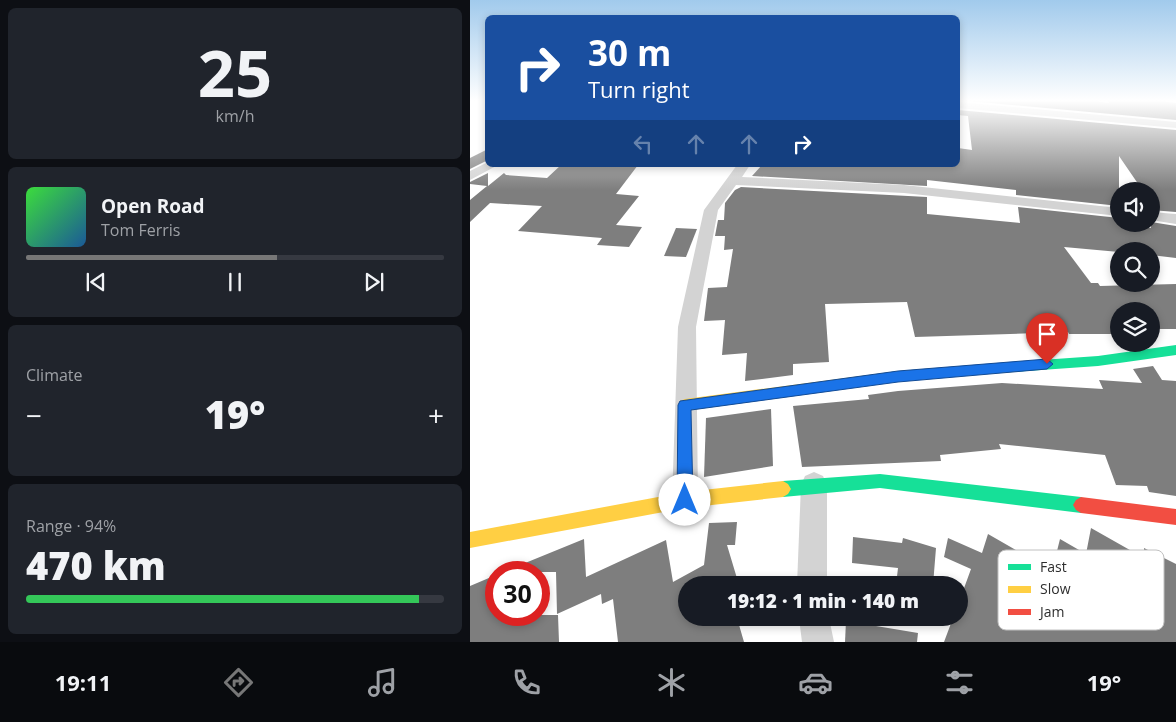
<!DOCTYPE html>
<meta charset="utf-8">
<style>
:root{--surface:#171b24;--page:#20242c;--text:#f1f3f6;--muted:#9ea1a6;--line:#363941;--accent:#777}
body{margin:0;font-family:"Open Sans",sans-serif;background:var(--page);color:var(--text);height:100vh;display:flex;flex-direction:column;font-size:19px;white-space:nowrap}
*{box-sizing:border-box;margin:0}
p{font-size:16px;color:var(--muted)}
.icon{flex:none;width:28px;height:28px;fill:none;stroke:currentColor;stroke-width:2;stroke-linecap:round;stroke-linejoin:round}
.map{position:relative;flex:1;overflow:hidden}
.panel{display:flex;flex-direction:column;gap:8px;padding:8px;background:#0d0f14;width:470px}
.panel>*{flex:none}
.guide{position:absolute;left:15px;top:15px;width:475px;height:152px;border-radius:8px;box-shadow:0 2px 8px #0003;background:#1a4fa0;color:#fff;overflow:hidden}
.tools{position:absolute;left:640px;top:182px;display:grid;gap:10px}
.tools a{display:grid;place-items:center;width:50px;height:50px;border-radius:50%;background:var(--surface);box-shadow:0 2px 8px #0003;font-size:25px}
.speed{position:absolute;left:15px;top:561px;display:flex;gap:10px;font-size:25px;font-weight:700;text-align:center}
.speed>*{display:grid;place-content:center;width:65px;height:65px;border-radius:50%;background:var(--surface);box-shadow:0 2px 8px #0003;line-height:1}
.speed .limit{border:8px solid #d22;background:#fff;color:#111}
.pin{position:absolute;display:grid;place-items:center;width:42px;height:42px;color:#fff;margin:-51px -21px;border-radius:50% 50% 50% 0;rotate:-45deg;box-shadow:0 0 5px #0007}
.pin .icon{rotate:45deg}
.me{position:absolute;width:55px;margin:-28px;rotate:0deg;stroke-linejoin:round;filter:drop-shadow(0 0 4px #0008)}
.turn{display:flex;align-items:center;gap:18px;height:105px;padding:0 20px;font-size:22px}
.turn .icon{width:65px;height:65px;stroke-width:2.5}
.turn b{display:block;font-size:35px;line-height:42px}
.lanes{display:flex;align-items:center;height:48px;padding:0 20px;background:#0003;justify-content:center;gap:25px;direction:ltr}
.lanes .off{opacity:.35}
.big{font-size:38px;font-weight:800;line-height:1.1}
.panel .tile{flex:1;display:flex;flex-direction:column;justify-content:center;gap:8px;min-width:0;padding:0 18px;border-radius:8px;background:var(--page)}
.panel .dial{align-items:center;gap:0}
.dial b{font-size:65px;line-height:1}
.song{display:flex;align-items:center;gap:15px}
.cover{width:60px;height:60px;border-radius:8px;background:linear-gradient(135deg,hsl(120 70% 55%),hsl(210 70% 35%))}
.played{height:5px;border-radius:2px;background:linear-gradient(90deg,var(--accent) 60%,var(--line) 60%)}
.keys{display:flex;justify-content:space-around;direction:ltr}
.heat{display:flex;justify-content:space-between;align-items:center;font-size:28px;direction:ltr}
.charge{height:8px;border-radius:4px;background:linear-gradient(90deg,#34c759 94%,var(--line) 0)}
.trip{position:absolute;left:208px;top:576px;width:290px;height:50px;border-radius:25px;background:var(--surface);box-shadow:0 2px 8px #0003;font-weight:800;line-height:50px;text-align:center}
.menu{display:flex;height:80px;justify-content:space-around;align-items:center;background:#090b0e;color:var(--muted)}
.menu .icon{width:35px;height:35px}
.menu .on{color:var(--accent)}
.menu b{font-size:22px;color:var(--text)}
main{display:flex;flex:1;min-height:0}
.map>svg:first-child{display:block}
</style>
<main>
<section class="panel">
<div class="tile dial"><b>25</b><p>km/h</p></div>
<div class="tile">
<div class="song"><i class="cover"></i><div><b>Open Road</b><p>Tom Ferris</p></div></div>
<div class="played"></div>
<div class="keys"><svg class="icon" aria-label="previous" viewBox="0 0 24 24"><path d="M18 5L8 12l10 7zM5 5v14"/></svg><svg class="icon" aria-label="pause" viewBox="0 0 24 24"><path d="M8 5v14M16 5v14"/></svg><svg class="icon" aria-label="next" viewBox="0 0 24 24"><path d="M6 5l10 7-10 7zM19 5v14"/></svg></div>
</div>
<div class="tile"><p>Climate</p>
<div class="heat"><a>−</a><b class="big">19°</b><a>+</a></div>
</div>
<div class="tile"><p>Range · 94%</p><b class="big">470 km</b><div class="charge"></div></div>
</section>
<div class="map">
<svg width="706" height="642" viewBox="0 0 706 642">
<rect width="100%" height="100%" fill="#fff"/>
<g fill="#7e7e7e">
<path d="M488,100H617L639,103L638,100H684L706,103V120Z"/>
<path d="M488,110L706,130V212L681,210V191H673L649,156V206L546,195V190L457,180V186L282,176L292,165H488V148L502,150L498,116L488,115Z"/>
<path d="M18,149V160L0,169V158Z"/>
<path d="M91,165H168L146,194L169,196L146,225L172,227L159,247L127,245L132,238L48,231L72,206L20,203L0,222V200L17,186L0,184V182L18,173V186L34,173L36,175L77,178Z"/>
<path d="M271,187L457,197V214L550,223L548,207L649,218V224L681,228V222L706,226V258L681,255V251L649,252L594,247L621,283H628L630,286L706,284V329H681V311H649V334H599L598,332L445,337L437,302L355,304L359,362L323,364V375L275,381L277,353L252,355L255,320L234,321L238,288L257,287L263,249L254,250L255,236H245L248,220H254L255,203L265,190Z"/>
<path d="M206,228L227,229L216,257L194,256Z"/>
<path d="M683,366L692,380L706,381V496L679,492L677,486L646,485L635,455L529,444L531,449L470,455L471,461L332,467L323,406L399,399L398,395L428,391L532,383L633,389L629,380L672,383L663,369Z"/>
<path d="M301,409L303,466L234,477L236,418Z"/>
<path d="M267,522L265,545H257L269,585H216V618H267L274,642H148L143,599L132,604L131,594L87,614L86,572H33L114,539L116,577L196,540L203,582L234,565L239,523Z"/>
<path d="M621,528L674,558V548L706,564V642H474L483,618H489V602L501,569L474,557L478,538L512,553L518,534L582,571L590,539L616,554Z"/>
<path d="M383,537L432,543L433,538L466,548L463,585H426L428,568L382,563Z"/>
<path d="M26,575V615H88L89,642H0V586Z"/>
<path d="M376,621L448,633L447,642H375Z"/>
</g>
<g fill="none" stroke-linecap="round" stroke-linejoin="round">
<g fill="#d3d3d3" fill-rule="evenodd">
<path d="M488,102L706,122V128L488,108Z"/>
<path d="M18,162V165H28L0,180V171Z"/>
<path d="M267,165H280L272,177L434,185L649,208V216L434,193L266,185L248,210L226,327L228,500L224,509L215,513L206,509L202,500L208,327L234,210Z"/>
<path d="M681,212L706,214V224L681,220Z"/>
<path d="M344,472L353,476L357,485V585H327L331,485L335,476Z"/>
<path d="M329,618H359L364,642H332Z"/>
</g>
<g fill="#16e098" fill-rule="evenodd">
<path d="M706,345V355L628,366L544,372L540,371L538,367L540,363L544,362L628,356Z"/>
<path d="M410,474L611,497L616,500L619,505L616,510L611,513L410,488L313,497L308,494L305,489L308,484L313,481Z"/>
</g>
<g fill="#ffcf43" fill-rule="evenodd">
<path d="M544,362L548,363L550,367L548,371L544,372L428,381L215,411L210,409L208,405L210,401L215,399L428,371Z"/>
<path d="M313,481L318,484L321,489L318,494L313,497L215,508L0,548V532L215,492Z"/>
</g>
<path fill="#f24e42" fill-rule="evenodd" d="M611,497L706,509V525L611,513L606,510L603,505L606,500Z"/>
</g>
<linearGradient id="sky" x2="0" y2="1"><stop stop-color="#a1caec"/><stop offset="0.53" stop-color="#fff"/><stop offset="1" stop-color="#fff" stop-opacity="0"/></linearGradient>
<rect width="706" height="190" fill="url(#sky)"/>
<path fill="#1a73e8" stroke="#114b97" d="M577,359L583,364L577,369L428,382L221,410L223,500L220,505L215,507L209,505L207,500L208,405L210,401L428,371Z"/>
<rect x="528" y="550" width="166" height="80" rx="8" fill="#fff" stroke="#c0c0c0" stroke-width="1"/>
<rect x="538" y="564" width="23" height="6" fill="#16e098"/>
<rect x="538" y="586" width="23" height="7" fill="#ffcf43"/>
<rect x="538" y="609" width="23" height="6" fill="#f24e42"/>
<g font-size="14" fill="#2e2e2e">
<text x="570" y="572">Fast</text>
<text x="570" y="594">Slow</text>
<text x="570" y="617">Jam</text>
</g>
</svg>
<div class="tools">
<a><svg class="icon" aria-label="sound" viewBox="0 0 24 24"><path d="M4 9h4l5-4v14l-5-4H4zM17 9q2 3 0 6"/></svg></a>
<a><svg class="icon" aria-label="search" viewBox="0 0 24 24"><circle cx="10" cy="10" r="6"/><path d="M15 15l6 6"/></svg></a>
<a><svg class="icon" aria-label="layers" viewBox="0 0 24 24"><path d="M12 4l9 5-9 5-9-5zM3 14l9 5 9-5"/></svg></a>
</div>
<div class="speed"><div class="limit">30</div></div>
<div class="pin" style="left:577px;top:364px;background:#d93025"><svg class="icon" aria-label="arrive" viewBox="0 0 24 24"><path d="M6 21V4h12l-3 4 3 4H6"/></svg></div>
<svg class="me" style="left:215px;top:500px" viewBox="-20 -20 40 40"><circle r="19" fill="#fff"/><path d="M0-13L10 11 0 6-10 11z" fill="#1a73e8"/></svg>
<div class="trip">19:12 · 1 min · 140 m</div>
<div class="guide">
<div class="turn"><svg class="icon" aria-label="right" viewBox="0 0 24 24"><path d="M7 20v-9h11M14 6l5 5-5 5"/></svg><div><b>30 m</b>Turn right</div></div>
<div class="lanes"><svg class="icon off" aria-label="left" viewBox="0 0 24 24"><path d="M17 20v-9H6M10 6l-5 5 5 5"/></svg><svg class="icon off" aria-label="ahead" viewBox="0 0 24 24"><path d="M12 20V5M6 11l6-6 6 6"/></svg><svg class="icon off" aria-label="ahead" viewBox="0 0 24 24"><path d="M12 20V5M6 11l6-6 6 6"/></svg><svg class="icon" aria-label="right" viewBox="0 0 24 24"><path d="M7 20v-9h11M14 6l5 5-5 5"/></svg></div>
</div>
</div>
</main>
<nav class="menu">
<b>19:11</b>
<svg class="icon on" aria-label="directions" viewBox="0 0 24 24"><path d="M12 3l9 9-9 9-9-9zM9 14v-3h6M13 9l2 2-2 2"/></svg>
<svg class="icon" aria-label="music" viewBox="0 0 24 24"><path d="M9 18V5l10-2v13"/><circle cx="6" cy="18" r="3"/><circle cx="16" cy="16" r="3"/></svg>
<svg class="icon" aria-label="phone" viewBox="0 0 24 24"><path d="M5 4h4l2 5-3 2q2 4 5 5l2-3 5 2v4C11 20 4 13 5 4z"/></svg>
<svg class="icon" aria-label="climate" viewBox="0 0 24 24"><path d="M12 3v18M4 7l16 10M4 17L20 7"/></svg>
<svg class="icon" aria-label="car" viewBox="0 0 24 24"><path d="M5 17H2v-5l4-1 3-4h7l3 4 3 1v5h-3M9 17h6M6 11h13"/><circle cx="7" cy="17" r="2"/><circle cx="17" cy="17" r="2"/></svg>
<svg class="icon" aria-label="filters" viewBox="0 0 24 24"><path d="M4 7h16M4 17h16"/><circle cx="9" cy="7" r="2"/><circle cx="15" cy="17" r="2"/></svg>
<b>19°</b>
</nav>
